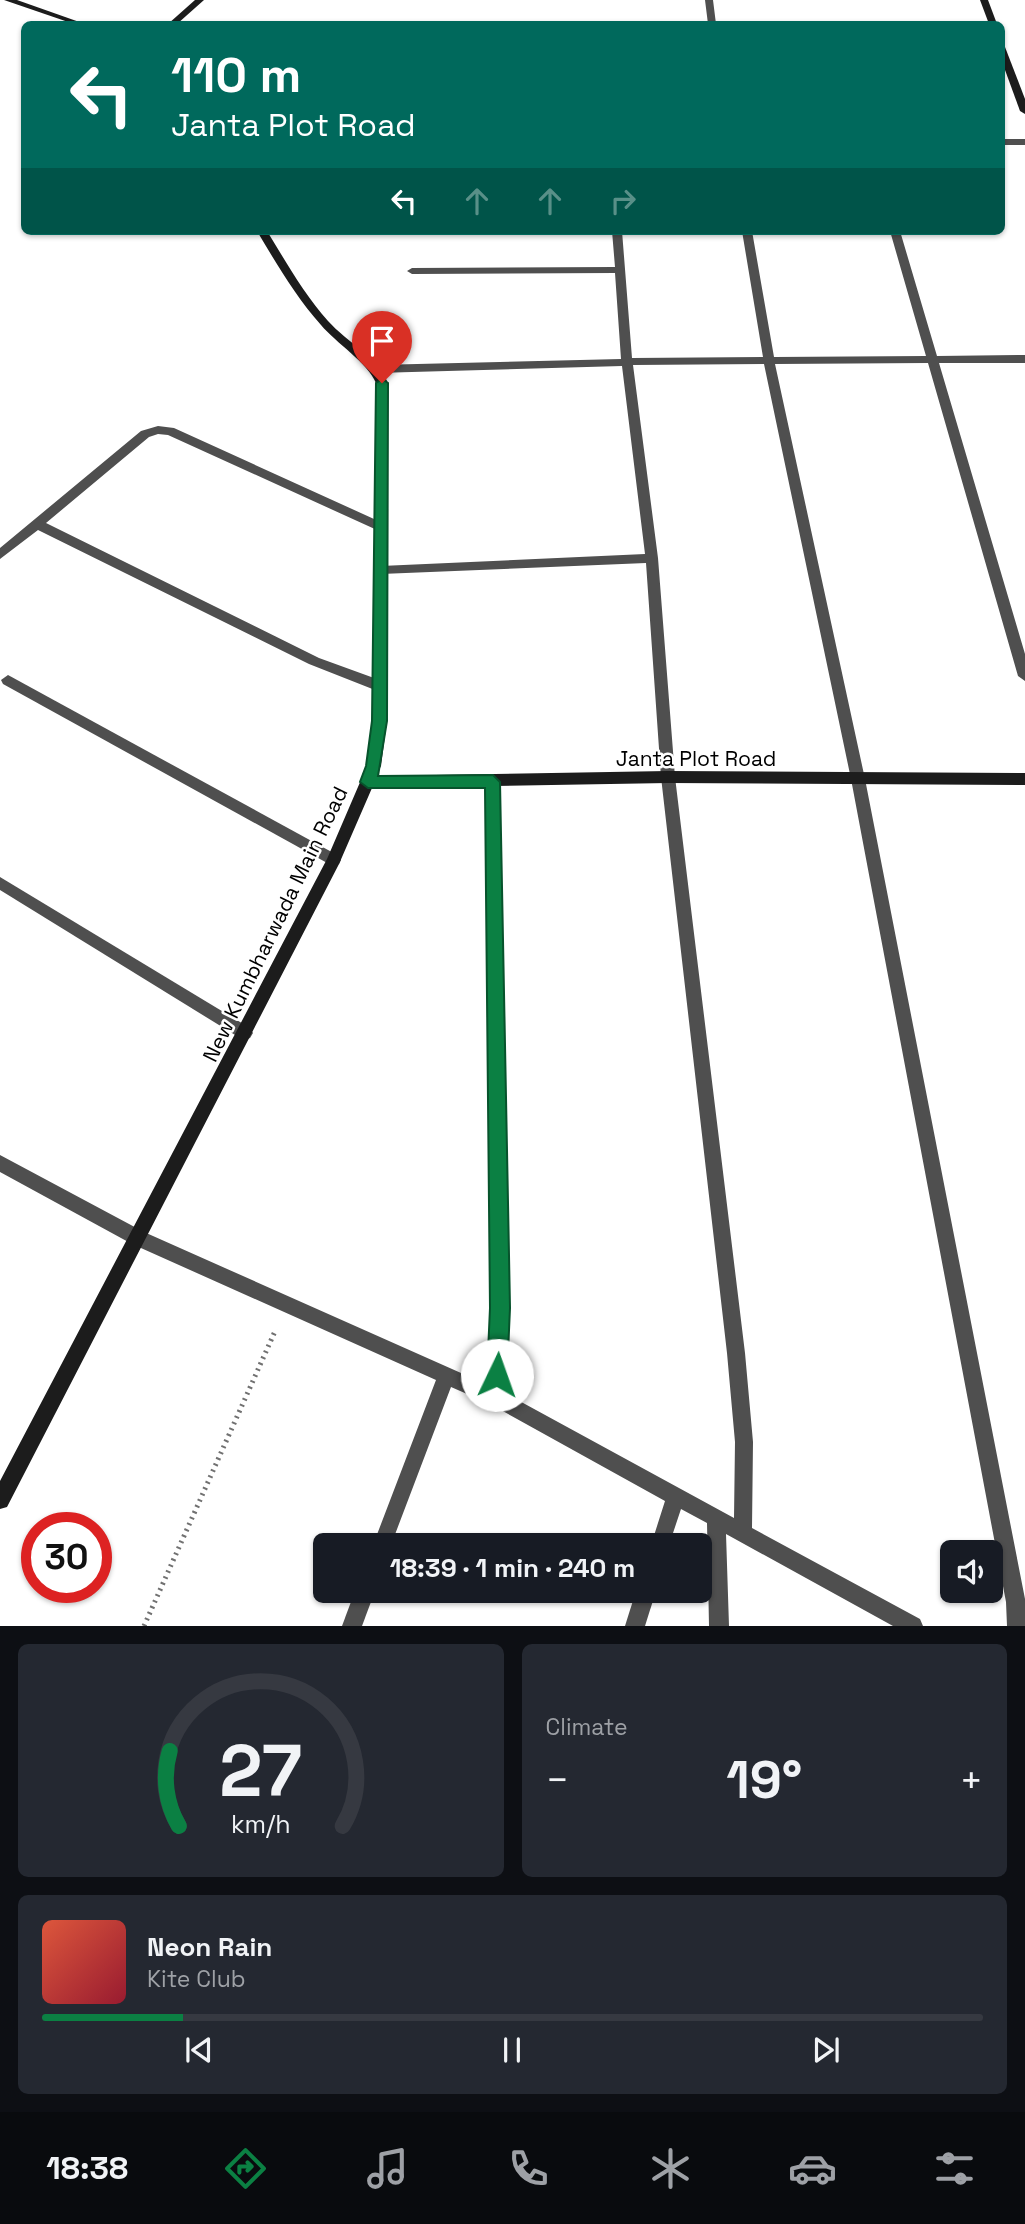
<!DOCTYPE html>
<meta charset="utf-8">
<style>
:root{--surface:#171b24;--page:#242831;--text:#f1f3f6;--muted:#9ea1a6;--line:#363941;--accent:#0b8043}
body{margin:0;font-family:"Space Grotesk",sans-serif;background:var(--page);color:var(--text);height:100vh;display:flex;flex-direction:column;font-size:26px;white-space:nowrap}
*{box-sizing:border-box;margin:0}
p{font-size:23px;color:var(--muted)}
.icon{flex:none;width:38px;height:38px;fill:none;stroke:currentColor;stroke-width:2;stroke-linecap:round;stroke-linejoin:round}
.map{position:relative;height:1626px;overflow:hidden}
.side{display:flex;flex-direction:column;gap:18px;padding:18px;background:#0d0f14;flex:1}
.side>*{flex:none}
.top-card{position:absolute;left:21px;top:21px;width:984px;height:214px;border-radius:10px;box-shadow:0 2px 5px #0004;background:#00695c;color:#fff;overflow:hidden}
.buttons{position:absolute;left:940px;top:1540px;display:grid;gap:14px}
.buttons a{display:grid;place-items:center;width:63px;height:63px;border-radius:10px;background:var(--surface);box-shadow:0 2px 5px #0004;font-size:35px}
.speed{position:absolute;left:21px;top:1512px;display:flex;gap:14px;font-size:35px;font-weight:700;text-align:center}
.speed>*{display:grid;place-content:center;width:91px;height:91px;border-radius:50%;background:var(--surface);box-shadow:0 2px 5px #0004;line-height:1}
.speed .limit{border:10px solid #d22;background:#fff;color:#111}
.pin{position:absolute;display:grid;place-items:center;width:60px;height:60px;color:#fff;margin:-72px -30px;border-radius:50% 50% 50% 0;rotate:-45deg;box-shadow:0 0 7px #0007}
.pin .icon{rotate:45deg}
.me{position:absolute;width:77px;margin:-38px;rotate:3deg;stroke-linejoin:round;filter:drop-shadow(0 0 5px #0008)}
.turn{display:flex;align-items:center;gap:24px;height:147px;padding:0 35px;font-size:32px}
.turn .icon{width:91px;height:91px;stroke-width:2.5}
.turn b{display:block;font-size:49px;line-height:60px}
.lanes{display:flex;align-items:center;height:66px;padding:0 35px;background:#0003;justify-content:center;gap:35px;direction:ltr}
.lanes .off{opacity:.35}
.big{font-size:52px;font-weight:800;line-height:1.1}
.side .widget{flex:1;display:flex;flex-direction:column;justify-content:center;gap:10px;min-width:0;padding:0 24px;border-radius:10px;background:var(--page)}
.side .dial{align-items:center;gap:0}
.dial svg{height:182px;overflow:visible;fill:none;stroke:var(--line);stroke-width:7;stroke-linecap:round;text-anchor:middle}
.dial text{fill:var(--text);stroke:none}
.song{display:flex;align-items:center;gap:21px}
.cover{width:84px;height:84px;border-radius:10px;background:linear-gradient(135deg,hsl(10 70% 55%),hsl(350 70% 35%))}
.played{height:7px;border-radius:4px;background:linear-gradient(90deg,var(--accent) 15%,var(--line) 15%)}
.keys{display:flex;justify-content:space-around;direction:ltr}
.heat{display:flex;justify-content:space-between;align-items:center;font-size:38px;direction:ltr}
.side .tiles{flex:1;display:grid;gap:18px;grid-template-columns:1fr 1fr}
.widget:last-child{grid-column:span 2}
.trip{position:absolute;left:313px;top:1533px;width:399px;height:70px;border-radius:10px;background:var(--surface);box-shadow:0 2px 5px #0004;font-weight:800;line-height:70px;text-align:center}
.tab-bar{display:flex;height:112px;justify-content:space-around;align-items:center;background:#090b0e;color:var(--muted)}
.tab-bar .icon{width:49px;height:49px}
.tab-bar .current{color:var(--accent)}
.tab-bar b{font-size:32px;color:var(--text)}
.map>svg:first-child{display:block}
</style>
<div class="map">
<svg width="1025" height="1626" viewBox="0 0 1025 1626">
<rect width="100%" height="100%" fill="#fff"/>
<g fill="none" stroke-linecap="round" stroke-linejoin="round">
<path stroke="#717171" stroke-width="5" stroke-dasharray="2 4.5" stroke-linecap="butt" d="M144,1626L276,1329"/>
<g fill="#4f4f4f" fill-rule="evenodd">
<path d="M705,0H713L716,24H708Z"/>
<rect x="1001" y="139" width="24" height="6"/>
<path d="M612,231H622L632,358L763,357L742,231H752L774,357L926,356L890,231H900L937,356L1025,355V363H939L1025,654V681L1018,676L928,363L775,364L865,779L1025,1599V1626H1007L1006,1602L851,779L764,364L633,365L658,558L675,777L745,1353L753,1442L752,1528L920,1619L923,1626H893L726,1534L729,1626H709L707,1523L681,1509L669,1545H651L665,1501L490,1404L451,1387L391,1545H373L436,1380L132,1244L0,1172V1155L144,1232L488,1385L491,1308L486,782L488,778H498L500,782L509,1308L505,1393L734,1518L735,1442L727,1353L661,777L646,563L381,574L375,570L381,566L645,554L622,366L376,373L370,369L376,365L621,359L615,273L412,274L407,271L412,268L615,267Z"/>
<path d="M158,426L174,428L385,524L387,527L381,531L377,530L168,435L158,434L149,437L46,523L319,658L385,682L387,686L385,690H375L309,664L38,530L0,559V548L141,431Z"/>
<path d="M8,675L339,856L341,860L339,864L334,866L329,864L3,684L1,680Z"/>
<path d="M0,877L250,1028L253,1033L250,1038L245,1040L240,1038L0,890Z"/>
<path d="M355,1591H375L362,1626H342Z"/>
<path d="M636,1591H656L645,1626H625Z"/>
</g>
<g fill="#1c1c1c" fill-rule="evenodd">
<path d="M4,0H17L85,24H74Z"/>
<path d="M195,0H204L177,24H168Z"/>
<path d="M980,0H988L997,24H989Z"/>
<path d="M1001,44L1005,47L1025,99V114L1020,111L1001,59Z"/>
<path d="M257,231H267C286,262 304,294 328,321C347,342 377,357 388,383L387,721L381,766L376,776L668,771L1025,773V785L668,783L372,788L339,864L7,1507L0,1509V1481L327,859L367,766L373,721L376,383C368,363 336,343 321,325C296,297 276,263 257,231Z"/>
</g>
</g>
<path fill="#0b8043" stroke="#07532c" stroke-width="2" d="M382,379L388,383L387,721L378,776L493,775L500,782L510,1308L507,1375L504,1382L497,1385L490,1382L487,1375L490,1308L485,788H368L360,782L366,766L372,721L376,383Z"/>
<g text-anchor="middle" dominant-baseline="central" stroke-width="5" stroke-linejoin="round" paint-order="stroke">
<g font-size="21" fill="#000" stroke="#fff">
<text x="696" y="758">Janta Plot Road</text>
<text transform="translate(275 924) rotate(-64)">New Kumbharwada Main Road</text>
</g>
</g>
</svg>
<div class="buttons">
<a><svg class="icon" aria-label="sound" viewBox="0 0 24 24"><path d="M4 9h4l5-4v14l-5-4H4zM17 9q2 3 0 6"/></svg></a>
</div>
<div class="speed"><div class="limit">30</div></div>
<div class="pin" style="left:382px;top:383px;background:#d93025"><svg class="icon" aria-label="arrive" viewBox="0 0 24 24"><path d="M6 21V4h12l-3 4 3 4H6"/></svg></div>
<svg class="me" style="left:497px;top:1375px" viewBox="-20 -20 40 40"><circle r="19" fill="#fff"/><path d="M0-13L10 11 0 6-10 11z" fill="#0b8043"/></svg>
<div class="trip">18:39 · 1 min · 240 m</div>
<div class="top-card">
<div class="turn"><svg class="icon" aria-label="left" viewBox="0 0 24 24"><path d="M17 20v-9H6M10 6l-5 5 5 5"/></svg><div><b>110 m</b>Janta Plot Road</div></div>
<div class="lanes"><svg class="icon" aria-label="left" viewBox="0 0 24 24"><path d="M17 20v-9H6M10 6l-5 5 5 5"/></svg><svg class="icon off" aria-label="ahead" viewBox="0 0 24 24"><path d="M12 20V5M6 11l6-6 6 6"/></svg><svg class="icon off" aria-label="ahead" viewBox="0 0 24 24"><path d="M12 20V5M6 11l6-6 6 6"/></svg><svg class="icon off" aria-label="right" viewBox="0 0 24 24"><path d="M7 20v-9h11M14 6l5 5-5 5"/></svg></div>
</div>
</div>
<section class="side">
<div class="tiles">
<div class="widget dial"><svg viewBox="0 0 100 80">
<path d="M14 69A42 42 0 1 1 86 69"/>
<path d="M14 69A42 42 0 0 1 10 36" stroke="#0b8043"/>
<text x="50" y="56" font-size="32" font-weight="700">27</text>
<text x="50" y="72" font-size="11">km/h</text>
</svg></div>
<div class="widget"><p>Climate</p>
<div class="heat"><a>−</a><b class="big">19°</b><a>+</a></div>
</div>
<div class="widget">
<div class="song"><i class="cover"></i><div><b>Neon Rain</b><p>Kite Club</p></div></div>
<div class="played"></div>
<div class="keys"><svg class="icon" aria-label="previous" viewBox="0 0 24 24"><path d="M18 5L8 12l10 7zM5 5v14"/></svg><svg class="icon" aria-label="pause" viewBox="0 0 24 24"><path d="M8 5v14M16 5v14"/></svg><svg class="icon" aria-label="next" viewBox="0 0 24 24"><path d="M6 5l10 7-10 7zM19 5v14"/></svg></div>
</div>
</div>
</section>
<nav class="tab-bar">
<b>18:38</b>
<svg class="icon current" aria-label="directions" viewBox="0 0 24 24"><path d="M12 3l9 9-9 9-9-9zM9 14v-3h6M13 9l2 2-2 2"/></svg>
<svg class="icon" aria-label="music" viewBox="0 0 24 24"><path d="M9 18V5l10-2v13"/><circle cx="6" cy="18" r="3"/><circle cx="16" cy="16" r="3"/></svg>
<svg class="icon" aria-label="phone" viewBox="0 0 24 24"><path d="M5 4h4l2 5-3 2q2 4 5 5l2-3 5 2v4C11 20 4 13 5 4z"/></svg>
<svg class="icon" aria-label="climate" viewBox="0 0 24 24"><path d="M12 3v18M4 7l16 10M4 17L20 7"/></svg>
<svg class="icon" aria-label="car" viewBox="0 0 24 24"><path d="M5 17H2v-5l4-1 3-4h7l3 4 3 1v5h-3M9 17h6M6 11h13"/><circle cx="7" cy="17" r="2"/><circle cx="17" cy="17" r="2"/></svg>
<svg class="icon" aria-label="filters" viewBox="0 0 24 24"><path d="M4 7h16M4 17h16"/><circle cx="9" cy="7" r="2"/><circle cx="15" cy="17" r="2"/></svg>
</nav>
